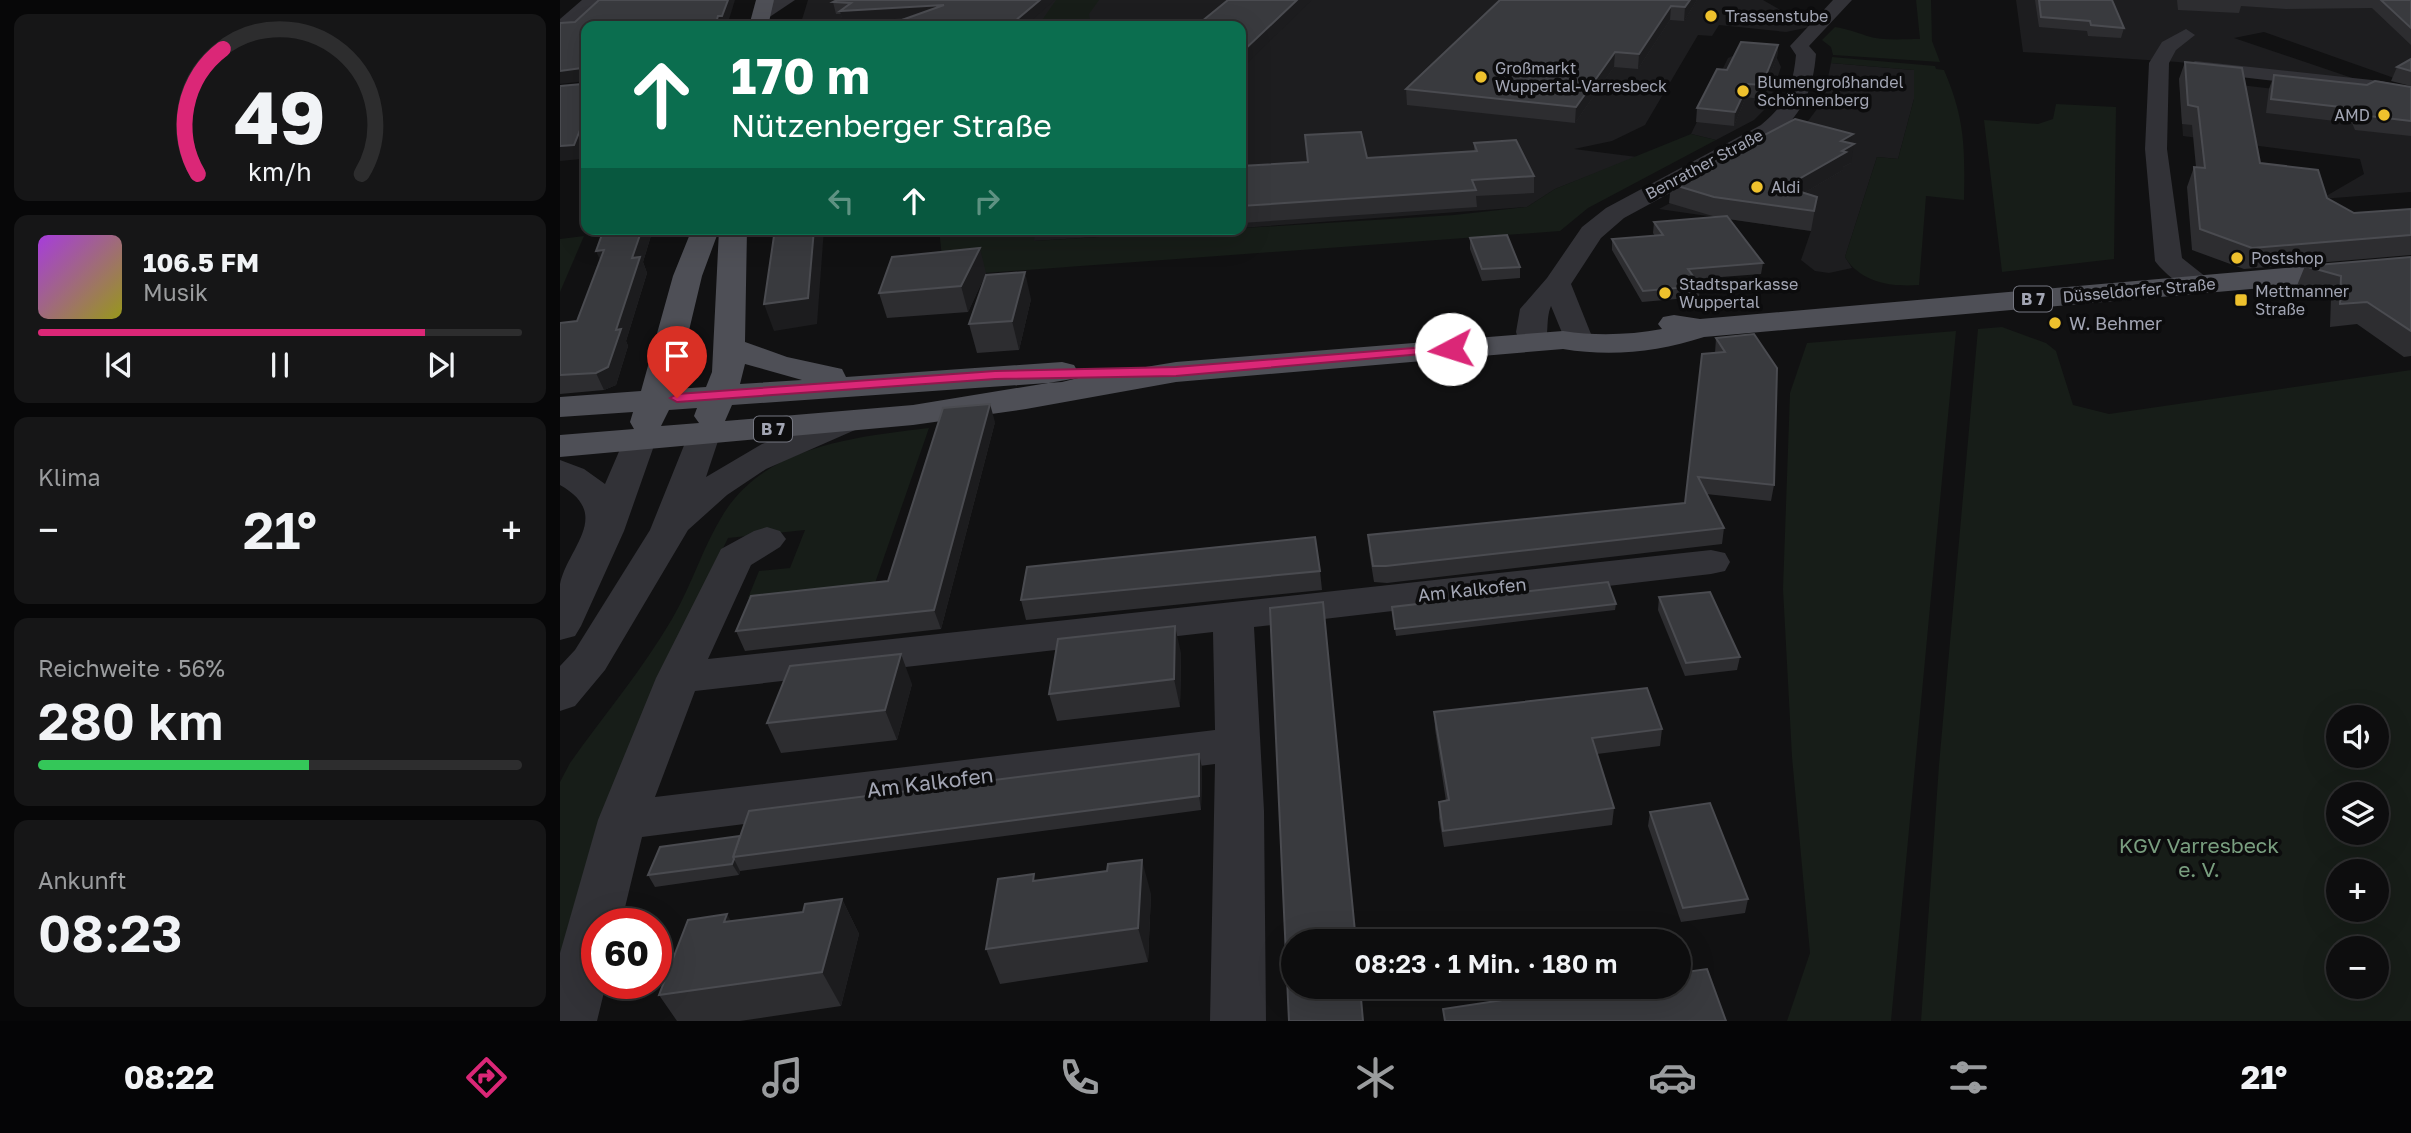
<!DOCTYPE html>
<html lang="de">
<meta charset="utf-8">
<style>
:root{--surface:#0d0d0e;--page:#161617;--text:#f1f3f6;--muted:#9a9c9e;--line:#2d2d2e;--accent:#db2777}
body{margin:0;font-family:"Golos Text",sans-serif;background:var(--page);color:var(--text);height:100vh;display:flex;flex-direction:column;font-size:26px;white-space:nowrap}
*{box-sizing:border-box;margin:0}
p{font-size:23px;color:var(--muted)}
.icon{flex:none;width:38px;height:38px;fill:none;stroke:currentColor;stroke-width:2;stroke-linecap:round;stroke-linejoin:round}
.map{position:relative;flex:1;overflow:hidden}
.side{display:flex;flex-direction:column;gap:14px;padding:14px;background:#070708;width:560px}
.side>*{flex:none}
.banner{position:absolute;left:21px;top:21px;width:665px;height:214px;border-radius:14px;box-shadow:0 7px 28px #0002,0 0 0 2px var(--line);background:#0b6e4f;color:#fff;overflow:hidden}
.fabs{position:absolute;left:1766px;top:705px;display:grid;gap:14px}
.fabs a{display:grid;place-items:center;width:63px;height:63px;border-radius:50%;background:var(--surface);box-shadow:0 7px 28px #0002,0 0 0 2px var(--line);font-size:35px}
.speed{position:absolute;left:21px;top:908px;display:flex;gap:14px;font-size:35px;font-weight:700;text-align:center}
.speed>*{display:grid;place-content:center;width:91px;height:91px;border-radius:50%;background:var(--surface);box-shadow:0 7px 28px #0002,0 0 0 2px var(--line);line-height:1}
.speed .limit{border:10px solid #d22;background:#fff;color:#111}
.pin{position:absolute;display:grid;place-items:center;width:60px;height:60px;color:#fff;margin:-72px -30px;border-radius:50% 50% 50% 0;rotate:-45deg;box-shadow:0 0 7px #0007}
.pin .icon{rotate:45deg}
.me{position:absolute;width:77px;margin:-38px;rotate:265deg;stroke-linejoin:round;filter:drop-shadow(0 0 5px #0008)}
.turn{display:flex;align-items:center;gap:24px;height:147px;padding:0 35px;font-size:32px}
.turn .icon{width:91px;height:91px;stroke-width:2.5}
.turn b{display:block;font-size:49px;line-height:60px}
.lanes{display:flex;align-items:center;height:66px;padding:0 35px;background:#0003;justify-content:center;gap:35px;direction:ltr}
.lanes .off{opacity:.35}
.big{font-size:52px;font-weight:600;line-height:1.1}
.side .card{flex:1;display:flex;flex-direction:column;justify-content:center;gap:10px;min-width:0;padding:0 24px;border-radius:14px;background:var(--page)}
.side .dial{align-items:center;gap:0}
.dial svg{height:182px;overflow:visible;fill:none;stroke:var(--line);stroke-width:7;stroke-linecap:round;text-anchor:middle}
.dial text{fill:var(--text);stroke:none}
.song{display:flex;align-items:center;gap:21px}
.cover{width:84px;height:84px;border-radius:10px;background:linear-gradient(135deg,hsl(280 70% 55%),hsl(60 70% 35%))}
.played{height:7px;border-radius:4px;background:linear-gradient(90deg,var(--accent) 80%,var(--line) 80%)}
.keys{display:flex;justify-content:space-around;direction:ltr}
.heat{display:flex;justify-content:space-between;align-items:center;font-size:38px;direction:ltr}
.charge{height:10px;border-radius:5px;background:linear-gradient(90deg,#34c759 56%,var(--line) 0)}
.trip{position:absolute;left:721px;top:929px;width:410px;height:70px;border-radius:35px;background:var(--surface);box-shadow:0 7px 28px #0002,0 0 0 2px var(--line);font-weight:600;line-height:70px;text-align:center}
.tab-bar{display:flex;height:112px;justify-content:space-around;align-items:center;background:#050506;color:var(--muted)}
.tab-bar .icon{width:49px;height:49px}
.tab-bar .selected{color:var(--accent)}
.tab-bar b{font-size:32px;color:var(--text)}
main{display:flex;flex:1;min-height:0}
.map>svg:first-child{display:block}
</style>
<main>
<section class="side">
<div class="card dial"><svg viewBox="0 0 100 80">
<path d="M14 69A42 42 0 1 1 86 69"/>
<path d="M14 69A42 42 0 0 1 25 14" stroke="#db2777"/>
<text x="50" y="56" font-size="32" font-weight="700">49</text>
<text x="50" y="72" font-size="11">km/h</text>
</svg></div>
<div class="card">
<div class="song"><i class="cover"></i><div><b>106.5 FM</b><p>Musik</p></div></div>
<div class="played"></div>
<div class="keys"><svg class="icon" aria-label="previous" viewBox="0 0 24 24"><path d="M18 5L8 12l10 7zM5 5v14"/></svg><svg class="icon" aria-label="pause" viewBox="0 0 24 24"><path d="M8 5v14M16 5v14"/></svg><svg class="icon" aria-label="next" viewBox="0 0 24 24"><path d="M6 5l10 7-10 7zM19 5v14"/></svg></div>
</div>
<div class="card"><p>Klima</p>
<div class="heat"><a>−</a><b class="big">21°</b><a>+</a></div>
</div>
<div class="card"><p>Reichweite · 56%</p><b class="big">280 km</b><div class="charge"></div></div>
<div class="card"><p>Ankunft</p><b class="big">08:23</b></div>
</section>
<div class="map">
<svg width="1851" height="1021" viewBox="0 0 1851 1021">
<rect width="100%" height="100%" fill="#111112"/>
<g fill="#1d1d1f">
<path d="M248,0H1203L1250,27L1226,32L1159,25L1152,36L1138,35L1085,125L1052,141L1014,149L1077,157L995,189L967,207L681,228V26H240Z"/>
<path d="M1456,0H1851V84L1704,32L1674,38L1807,83L1618,62L1463,52Z"/>
<path d="M1175,55L1216,56L1221,67L1208,106L1194,120L1156,140L1131,134L1168,58Z"/>
<path d="M1271,63L1354,70V99L1338,159L1317,157L1285,257L1292,268L1269,273L1255,271L1241,260L1251,231L1099,209L1220,144L1245,125L1263,101Z"/>
<path d="M1619,78L1802,99L1851,102V192L1761,199L1804,174L1800,159L1623,136Z"/>
<path d="M475,229H667L473,241Z"/>
</g>
<g fill="#171d18" fill-rule="evenodd">
<path d="M496,0H539L529,14L531,26H478Z"/>
<path d="M1356,0H1371L1372,41L1380,62L1273,55L1271,47L1262,40L1275,27C1287,29 1296,32 1307,36C1323,41 1343,39 1360,39Z"/>
<path d="M1272,57L1375,66L1376,69L1384,70C1405,119 1405,147 1404,200L1366,196L1359,285C1331,287 1301,283 1285,257L1317,157L1338,159L1354,99V70L1271,63Z"/>
<path d="M1496,104L1556,107L1554,259L1442,272L1424,120L1478,124L1493,119Z"/>
<path d="M1131,134L1156,140L1028,208L1000,231L384,276L379,229H475L474,241L894,215L967,207L995,189Z"/>
<path d="M24,236L0,292V239Z"/>
<path d="M1442,327L1486,343L1496,351L1513,405L1549,414L1851,370V1021H1361L1379,765L1418,329ZM1778,718H1816V756H1778ZM1778,794H1816V833H1778ZM1778,872H1816V910H1778ZM1778,948H1816V987H1778Z"/>
<path d="M1396,331L1331,1021H1227L1250,953L1232,757L1223,589L1230,393L1247,343Z"/>
<path d="M369,428L314,586L188,598L199,571L230,568L245,530L168,538L103,671L0,955V782L10,763C44,715 83,669 112,619C132,585 143,546 164,513C207,445 296,437 369,428Z"/>
</g>
<g fill="none" stroke-linecap="round" stroke-linejoin="round">
<g fill="#323237" fill-rule="evenodd">
<path d="M22,0H41L6,33L0,34V19Z"/>
<path d="M214,0H235L208,18H196L193,14Z"/>
<path d="M1273,0H1292L1249,46L1256,54C1253,89 1244,111 1217,135L1064,218L1041,238L1011,284L1031,334L1027,340L1016,343L1005,340L991,306C985,320 990,337 983,348L972,351L961,348L956,332L960,309L987,278L1022,227L1046,208L1201,125C1226,105 1233,86 1236,55L1230,46Z"/>
<path d="M1626,29L1635,35L1616,50L1609,63L1607,149L1622,258L1656,285L1652,291C1632,296 1607,277 1595,261L1585,149L1589,63L1602,42Z"/>
<path d="M1635,61L1821,81L1851,88V100L1821,93L1628,71L1625,67Z"/>
<path d="M283,413L295,416L300,423L295,430L206,469L167,495L128,530L45,670L15,706L0,711V666L15,650L90,530L131,428L143,425L155,428L160,435L146,477L202,444Z"/>
<path d="M79,430L91,433L96,440L64,531L21,626L15,636L0,640C0,623 0,601 0,584C8,547 53,515 0,485V460L24,469L45,484L67,433Z"/>
<path d="M207,527L220,531L226,539L220,547L191,565L148,659L1151,550L1165,553L1170,562L1165,571L1151,574L694,627L704,811L706,1021H650L655,764L82,837L61,924H37V984H46L37,1021H0V953L38,820L96,678L161,549L194,531ZM653,632L655,730L95,797L135,691Z"/>
</g>
<g fill="#4e4f56" fill-rule="evenodd">
<path d="M196,0H214L208,26H189Z"/>
<path d="M132,229H187L185,342L227,357L282,369L286,377L502,362L514,365L518,372L514,379L502,382L172,405L165,421L353,405L616,362L1003,331C1036,336 1069,335 1102,329L1098,324L1103,317L1114,315L1140,319L1851,257V275L1144,337C1098,352 1051,357 1003,349L616,382L466,409L353,425L0,457V435L74,429L70,422L73,412L0,417V397L81,391L113,276ZM159,230L152,372L146,387L115,389L142,276ZM185,364L242,380L180,384ZM137,408L134,416L139,423L101,426L109,410Z"/>
</g>
</g>
<g fill="#2d2d30">
<path d="M495,0L346,19L283,22L281,14H276L273,2Z"/>
<path d="M940,0H1137L1124,21L1110,20L1078,69L1054,67L1015,123L847,105L846,89Z"/>
<path d="M1475,0H1552L1564,28L1561,38L1528,36L1527,31L1479,27Z"/>
<path d="M1617,0H1851V45L1812,8L1726,9L1681,6L1679,13L1618,10Z"/>
<path d="M1218,45L1217,58L1200,99L1186,97L1174,126L1136,122L1137,108L1167,70Z"/>
<path d="M1851,59V86L1831,81L1837,67Z"/>
<path d="M1625,62L1700,163L1767,198L1794,213L1851,209V255L1684,269L1632,250L1627,187L1634,167H1636L1632,125L1622,124L1619,79Z"/>
<path d="M1714,75L1807,85L1851,87V136L1795,130L1792,123L1706,113L1709,89Z"/>
<path d="M745,135L807,158L914,151V143L974,176V193L916,196L917,207L681,223V166L747,162Z"/>
<path d="M1291,143V163L1283,167V170L1244,193L1257,197L1251,231L1168,219L1203,263L1201,274L1135,279L1140,286L1139,297L1082,302L1052,250V239L1095,236L1093,233L1094,222L1156,217L1109,203L1111,184Z"/>
<path d="M44,229H93L83,262L87,273L66,341L68,346L56,385L44,390L0,394V323L17,321L40,260Z"/>
<path d="M910,238L960,267V278L922,281L910,249Z"/>
<path d="M1851,257V356L1844,357L1797,324L1770,327L1771,298L1736,288L1745,266Z"/>
<path d="M426,273L408,312L327,318L319,293Z"/>
<path d="M471,299L459,350L417,353L409,324Z"/>
<path d="M1194,334L1214,485L1211,501L1146,494L1164,528L1162,544L827,583L814,582L809,551L808,535L1125,503L1155,353L1156,338Z"/>
<path d="M435,422L381,629L185,651L176,631L328,581Z"/>
<path d="M760,571L762,590L466,620L461,600Z"/>
<path d="M1099,597L1180,657L1177,670L1125,676L1098,610Z"/>
<path d="M1056,604L1055,610L836,636L832,607Z"/>
<path d="M621,653L620,707L497,721L489,694Z"/>
<path d="M352,684L337,740L221,753L207,723Z"/>
<path d="M874,712L1102,729L1100,746L1037,754L1054,808L1052,825L884,847L879,818V802L886,801L875,729Z"/>
<path d="M639,754L642,768L641,810L180,871L179,875L95,887L88,875L180,836Z"/>
<path d="M1090,812L1188,899L1185,913L1121,922L1088,826Z"/>
<path d="M547,871L591,894L588,962L440,984L426,949L476,881Z"/>
<path d="M282,899L299,934L281,1006L180,1021H117L99,995L171,921L243,912Z"/>
</g>
<g fill="#1c1c1e">
<path d="M168,0H175L167,26H155L158,16Z"/>
<path d="M480,0H495L465,26H449Z"/>
<path d="M737,0H752L681,69V53Z"/>
<path d="M1130,0H1137L1124,21L1125,7Z"/>
<path d="M384,5L386,16L283,22L280,11Z"/>
<path d="M1111,6L1110,20L1078,69L1079,54Z"/>
<path d="M1218,45L1217,58L1200,99L1202,85Z"/>
<path d="M1055,52L1054,67L1015,123L1016,107Z"/>
<path d="M22,68L26,81L0,84V71Z"/>
<path d="M1188,84L1186,97L1174,126L1175,112Z"/>
<path d="M26,115V144L21,159L0,161V146Z"/>
<path d="M1293,134L1290,146L1294,144L1291,163L1283,167V170L1222,206L1225,187L1281,141Z"/>
<path d="M82,229H93L83,262L87,273L66,341L68,346L56,385L44,390L36,373L56,330L72,258Z"/>
<path d="M254,229H264L257,324L214,331L204,304Z"/>
<path d="M420,248L426,273L408,312L401,286Z"/>
<path d="M44,250L43,267L36,251Z"/>
<path d="M465,272L471,299L459,350L452,321Z"/>
<path d="M430,404L435,422L381,629L374,610Z"/>
<path d="M615,626L621,653L620,707L614,679Z"/>
<path d="M341,654L352,684L337,740L325,710Z"/>
<path d="M639,754L642,768L641,810L639,796Z"/>
<path d="M174,859L180,871L179,875L172,864Z"/>
<path d="M582,860L591,894L588,962L578,928Z"/>
<path d="M282,899L299,934L281,1006L262,972Z"/>
<path d="M167,914L187,949L164,922Z"/>
</g>
<g fill="#393a3e" stroke="#4a4b50" stroke-width="2">
<path d="M39,0H168L162,16H158L155,26H26V115L14,145L0,146V86L22,84V68L0,71V23L15,22Z"/>
<path d="M277,0H480L449,26H325L384,5L280,11L291,3L273,2Z"/>
<path d="M668,0H737L681,53V26H636Z"/>
<path d="M940,0H1130L1125,7L1111,6L1079,54L1055,52L1016,107L846,89Z"/>
<path d="M1479,0H1552L1564,28L1531,25L1530,21L1481,17Z"/>
<path d="M1821,0H1851V28Z"/>
<path d="M1181,42L1218,45L1202,85L1188,84L1175,112L1137,108L1157,69L1167,70Z"/>
<path d="M1851,59V71L1837,67Z"/>
<path d="M1625,62L1682,68L1700,163L1758,170L1767,198L1794,213L1851,209V235L1692,248L1640,229L1634,167L1645,168L1638,107L1628,105Z"/>
<path d="M1714,75L1807,85L1815,81L1851,87V121L1801,115L1798,109L1711,99Z"/>
<path d="M1235,119L1293,134L1281,141L1294,144L1282,151L1286,152L1225,187L1257,197L1254,211L1154,197L1111,184Z"/>
<path d="M801,132L807,158L917,151L914,143L956,140L974,176L912,180L916,190L681,206V166L748,162L745,135Z"/>
<path d="M1167,216L1203,263L1128,269L1140,286L1083,291L1052,239L1103,235L1094,222Z"/>
<path d="M44,229H82L72,258L80,257L56,330L61,329L48,367L36,373L0,375V323L17,321L44,250L36,251Z"/>
<path d="M215,229H254L248,298L204,304Z"/>
<path d="M947,235L960,267L922,269L910,238Z"/>
<path d="M420,248L401,286L319,293L332,257Z"/>
<path d="M1851,257V331L1807,302L1780,304L1781,276L1745,266Z"/>
<path d="M465,272L452,321L409,324L426,275Z"/>
<path d="M1194,334L1217,368L1214,485L1138,477L1164,528L826,566H813L808,535L1125,503L1142,354L1165,352L1156,338Z"/>
<path d="M430,404L374,610L176,631L191,596L328,581L383,408Z"/>
<path d="M755,537L760,571L461,600L467,567Z"/>
<path d="M1048,582L1056,604L835,629L832,607Z"/>
<path d="M1150,592L1180,657L1126,663L1099,597Z"/>
<path d="M763,602L796,942H733V987H800L803,1021H729L710,608Z"/>
<path d="M615,626L614,679L489,694L498,639Z"/>
<path d="M341,654L325,710L207,723L230,666Z"/>
<path d="M1087,688L1102,729L1032,738L1054,808L883,831L879,802L889,800L874,712Z"/>
<path d="M639,754V796L173,857L189,811Z"/>
<path d="M1150,803L1188,899L1123,908L1090,812Z"/>
<path d="M180,836L173,857L174,859L172,864L88,875L100,847Z"/>
<path d="M582,860L578,928L426,949L438,879L474,874L473,881L547,871L548,864Z"/>
<path d="M282,899L262,972L99,995L128,920L167,914L164,922L243,912L245,904Z"/>
<path d="M1147,969L1166,1021H885L883,1009L1028,987H1118V973Z"/>
</g>
<path fill="#db2777" stroke="#8e194d" stroke-width="2" d="M891,345L897,349L895,351L616,376L435,379L117,402L110,398L117,394L435,371L616,367Z"/>
<g fill="#eec12d" stroke="#0c0c0d" stroke-width="2.5">
<circle cx="1151" cy="16" r="7"/>
<circle cx="921" cy="77" r="7"/>
<circle cx="1183" cy="91" r="7"/>
<circle cx="1824" cy="115" r="7"/>
<circle cx="1197" cy="187" r="7"/>
<circle cx="1677" cy="258" r="7"/>
<circle cx="1105" cy="293" r="7"/>
<rect x="1674" y="293" width="14" height="14" rx="3.5"/>
<circle cx="1495" cy="323" r="7"/>
</g>
<g text-anchor="middle" dominant-baseline="central" stroke-width="7" stroke-linejoin="round" paint-order="stroke">
<g font-size="16" fill="#a2a5b3" stroke="#0c0c0d" text-anchor="start">
<text x="1165" y="16">Trassenstube</text>
<text x="935" y="68">Großmarkt<tspan x="935" dy="18">Wuppertal-Varresbeck</tspan></text>
<text x="1197" y="82">Blumengroßhandel<tspan x="1197" dy="18">Schönnenberg</tspan></text>
<text x="1810" y="115" text-anchor="end">AMD</text>
<text x="1211" y="187">Aldi</text>
<text x="1691" y="258">Postshop</text>
<text x="1119" y="284">Stadtsparkasse<tspan x="1119" dy="18">Wuppertal</tspan></text>
<text x="1695" y="291">Mettmanner<tspan x="1695" dy="18">Straße</tspan></text>
</g>
<g font-size="16" fill="#a2a5b3" stroke="#0c0c0d">
<text transform="translate(1144 164) rotate(-28)">Benrather Straße</text>
<text transform="translate(1579 290) rotate(-5)">Düsseldorfer Straße</text>
</g>
<g fill="#0c0c0d" stroke="#757781" stroke-width="2">
<rect x="1454" y="286.5" width="38" height="25" rx="5"/>
<rect x="194" y="416.5" width="38" height="25" rx="5"/>
</g>
<g font-size="16" font-weight="bold" fill="#a2a5b3">
<text x="1473" y="299">B 7</text>
<text x="213" y="429">B 7</text>
</g>
<g font-size="18" fill="#a2a5b3" stroke="#0c0c0d" text-anchor="start">
<text x="1509" y="323">W. Behmer</text>
</g>
<g font-size="18" fill="#a2a5b3" stroke="#0c0c0d">
<text transform="translate(912 589) rotate(-6)">Am Kalkofen</text>
</g>
<g font-size="21" fill="#a2a5b3" stroke="#0c0c0d">
<text transform="translate(370 782) rotate(-7)">Am Kalkofen</text>
</g>
<g font-size="21" fill="#799e7f" stroke="#0c0c0d">
<text x="1639" y="845">KGV Varresbeck<tspan x="1639" dy="24">e. V.</tspan></text>
</g>
</g>
</svg>
<div class="fabs">
<a><svg class="icon" aria-label="sound" viewBox="0 0 24 24"><path d="M4 9h4l5-4v14l-5-4H4zM17 9q2 3 0 6"/></svg></a>
<a><svg class="icon" aria-label="layers" viewBox="0 0 24 24"><path d="M12 4l9 5-9 5-9-5zM3 14l9 5 9-5"/></svg></a>
<a>+</a>
<a>−</a>
</div>
<div class="speed"><div class="limit">60</div></div>
<div class="pin" style="left:117px;top:398px;background:#d93025"><svg class="icon" aria-label="arrive" viewBox="0 0 24 24"><path d="M6 21V4h12l-3 4 3 4H6"/></svg></div>
<svg class="me" style="left:891px;top:349px" viewBox="-20 -20 40 40"><circle r="19" fill="#fff"/><path d="M0-13L10 11 0 6-10 11z" fill="#db2777"/></svg>
<div class="trip">08:23 · 1 Min. · 180 m</div>
<div class="banner">
<div class="turn"><svg class="icon" aria-label="ahead" viewBox="0 0 24 24"><path d="M12 20V5M6 11l6-6 6 6"/></svg><div><b>170 m</b>Nützenberger Straße</div></div>
<div class="lanes"><svg class="icon off" aria-label="left" viewBox="0 0 24 24"><path d="M17 20v-9H6M10 6l-5 5 5 5"/></svg><svg class="icon" aria-label="ahead" viewBox="0 0 24 24"><path d="M12 20V5M6 11l6-6 6 6"/></svg><svg class="icon off" aria-label="right" viewBox="0 0 24 24"><path d="M7 20v-9h11M14 6l5 5-5 5"/></svg></div>
</div>
</div>
</main>
<nav class="tab-bar">
<b>08:22</b>
<svg class="icon selected" aria-label="directions" viewBox="0 0 24 24"><path d="M12 3l9 9-9 9-9-9zM9 14v-3h6M13 9l2 2-2 2"/></svg>
<svg class="icon" aria-label="music" viewBox="0 0 24 24"><path d="M9 18V5l10-2v13"/><circle cx="6" cy="18" r="3"/><circle cx="16" cy="16" r="3"/></svg>
<svg class="icon" aria-label="phone" viewBox="0 0 24 24"><path d="M5 4h4l2 5-3 2q2 4 5 5l2-3 5 2v4C11 20 4 13 5 4z"/></svg>
<svg class="icon" aria-label="climate" viewBox="0 0 24 24"><path d="M12 3v18M4 7l16 10M4 17L20 7"/></svg>
<svg class="icon" aria-label="car" viewBox="0 0 24 24"><path d="M5 17H2v-5l4-1 3-4h7l3 4 3 1v5h-3M9 17h6M6 11h13"/><circle cx="7" cy="17" r="2"/><circle cx="17" cy="17" r="2"/></svg>
<svg class="icon" aria-label="filters" viewBox="0 0 24 24"><path d="M4 7h16M4 17h16"/><circle cx="9" cy="7" r="2"/><circle cx="15" cy="17" r="2"/></svg>
<b>21°</b>
</nav>
